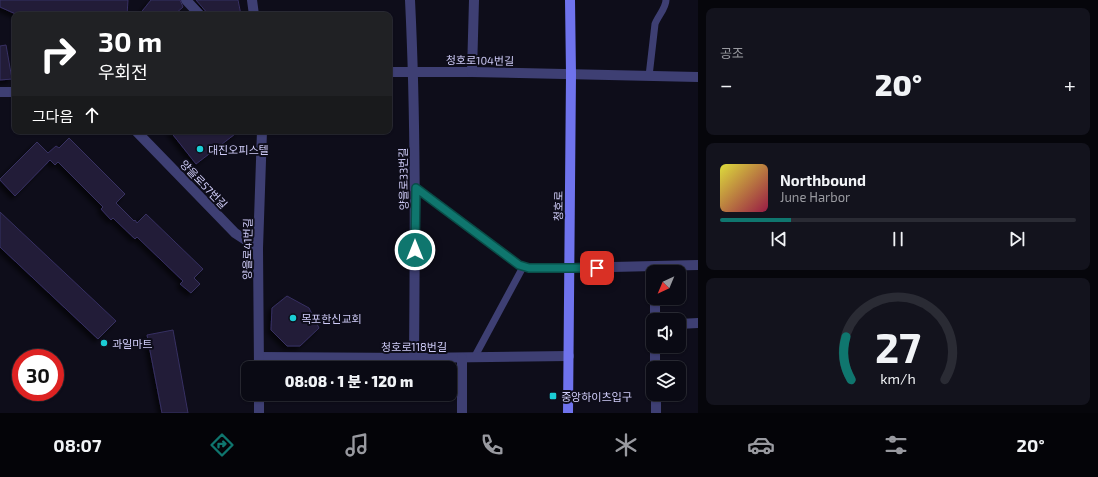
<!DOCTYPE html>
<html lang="ko">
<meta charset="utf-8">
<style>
:root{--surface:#0a0a14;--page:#13131d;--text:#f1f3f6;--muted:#999aa0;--line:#2a2b34;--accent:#0f766e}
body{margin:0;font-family:"Exo 2","Noto Sans KR",sans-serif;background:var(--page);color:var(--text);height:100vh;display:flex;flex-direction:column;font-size:15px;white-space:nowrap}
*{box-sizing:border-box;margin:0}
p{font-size:13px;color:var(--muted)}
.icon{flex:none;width:22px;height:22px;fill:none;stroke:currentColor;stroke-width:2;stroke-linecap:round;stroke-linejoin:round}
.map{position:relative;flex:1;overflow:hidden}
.side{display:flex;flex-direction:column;gap:8px;padding:8px;background:#06060b;width:400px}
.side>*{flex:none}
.hud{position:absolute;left:12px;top:12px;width:380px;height:122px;border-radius:8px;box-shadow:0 1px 3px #0004,0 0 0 1px var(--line);background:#202124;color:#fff;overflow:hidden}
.needle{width:26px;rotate:224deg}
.fabs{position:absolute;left:646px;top:265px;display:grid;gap:8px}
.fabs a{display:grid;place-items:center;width:40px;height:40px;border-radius:8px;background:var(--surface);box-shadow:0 1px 3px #0004,0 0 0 1px var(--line);font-size:20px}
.speed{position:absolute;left:12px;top:349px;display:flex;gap:8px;font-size:20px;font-weight:700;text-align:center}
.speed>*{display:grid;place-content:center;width:52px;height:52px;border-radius:50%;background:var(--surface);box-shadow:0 1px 3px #0004,0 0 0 1px var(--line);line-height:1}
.speed .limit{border:6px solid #d22;background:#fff;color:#111}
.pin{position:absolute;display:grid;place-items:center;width:34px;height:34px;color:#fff;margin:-17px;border-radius:8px;box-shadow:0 2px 6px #0006}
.me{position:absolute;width:44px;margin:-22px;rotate:0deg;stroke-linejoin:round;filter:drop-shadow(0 0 3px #0008)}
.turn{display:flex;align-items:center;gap:14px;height:84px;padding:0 20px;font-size:18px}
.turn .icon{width:52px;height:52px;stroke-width:2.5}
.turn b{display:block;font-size:28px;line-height:34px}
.then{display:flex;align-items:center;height:38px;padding:0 20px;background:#0003;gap:8px;font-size:15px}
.big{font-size:30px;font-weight:800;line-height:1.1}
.side .card{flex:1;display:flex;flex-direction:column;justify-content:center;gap:6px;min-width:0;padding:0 14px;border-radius:8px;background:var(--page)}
.side .dial{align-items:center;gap:0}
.dial svg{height:104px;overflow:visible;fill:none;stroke:var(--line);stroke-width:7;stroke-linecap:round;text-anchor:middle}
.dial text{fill:var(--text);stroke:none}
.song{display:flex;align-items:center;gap:12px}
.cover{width:48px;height:48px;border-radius:6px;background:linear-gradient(135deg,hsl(60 70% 55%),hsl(340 70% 35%))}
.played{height:4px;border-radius:2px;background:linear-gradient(90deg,var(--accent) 20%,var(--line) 20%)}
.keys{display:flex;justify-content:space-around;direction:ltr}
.heat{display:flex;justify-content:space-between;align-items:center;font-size:22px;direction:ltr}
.trip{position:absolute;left:241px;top:361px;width:216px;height:40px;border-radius:8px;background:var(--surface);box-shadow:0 1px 3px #0004,0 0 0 1px var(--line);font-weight:800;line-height:40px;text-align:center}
.tabs{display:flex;height:64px;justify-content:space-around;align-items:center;background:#040408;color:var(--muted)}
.tabs .icon{width:28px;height:28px}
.tabs .on{color:var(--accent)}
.tabs b{font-size:18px;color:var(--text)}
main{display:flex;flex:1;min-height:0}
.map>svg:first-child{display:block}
</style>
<main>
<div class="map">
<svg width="698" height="413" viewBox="0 0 698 413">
<defs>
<filter id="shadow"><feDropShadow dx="-3.5" dy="3.5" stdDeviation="2" flood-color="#0009"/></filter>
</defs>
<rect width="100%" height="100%" fill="#0e0d1a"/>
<g fill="#201b38" stroke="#373062" filter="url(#shadow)">
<path d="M0,0H128L127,15H18L0,7Z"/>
<path d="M151,0H180L183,7L174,15H139Z"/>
<path d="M196,0H238L241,15H209Z"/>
<path d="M6,45L12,79L0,80V46Z"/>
<path d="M170,131H239L196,164Z"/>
<path d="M69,138L125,194L116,203L134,221L135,220L137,223L146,214L203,269L194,278L200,284L191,293L180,284L183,281L137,237L135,239L113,218L111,220L101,209L103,207L58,162L55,165L50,160L15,196L0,180V179L37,142L48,153L56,146L59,148Z"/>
<path d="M0,212L116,321L98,339L0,247Z"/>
<path d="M287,296L309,308L319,328L300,346H287L271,330L272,308Z"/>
<path d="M173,330L188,413H162L147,335Z"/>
</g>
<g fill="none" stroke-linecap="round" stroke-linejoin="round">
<g stroke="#3e3f73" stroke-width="7">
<path d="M649,76L655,24C658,16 666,8 666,0"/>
<path d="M416,188L515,263L529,268H569"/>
<path d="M474,358L523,267"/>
</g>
<g stroke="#3e3f73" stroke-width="10">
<path d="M186,0L200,15"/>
<path d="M252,0L254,15"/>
<path d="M410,0C416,120 415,239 414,358"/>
<path d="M389,72H472L698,77"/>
<path d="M472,72L474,0"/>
<path d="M0,92H15"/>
<path d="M136,131L235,233L258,248"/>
<path d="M569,268L698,265"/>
<path d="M655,298V320"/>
<path d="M679,324L698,323"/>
<path d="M655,346V368"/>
<path d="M259,357L414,358L569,356"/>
<path d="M462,358V413"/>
<path d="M259,368L258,248L262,131"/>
<path d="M656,394V413"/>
<path d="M259,413V394"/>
</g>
<path stroke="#6f73ed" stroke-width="10" d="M568,413L571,74L570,0"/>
</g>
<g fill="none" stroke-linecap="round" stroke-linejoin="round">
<defs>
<path id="route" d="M415,250L416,188L519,265L529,268H597"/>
</defs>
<use href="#route" stroke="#0a4d48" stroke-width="10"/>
<use href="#route" stroke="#0f766e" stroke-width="7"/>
</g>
<g fill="#1bcdd5" stroke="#0e0d1a" stroke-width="1.5">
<circle cx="200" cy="149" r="4"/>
<circle cx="293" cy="318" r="4"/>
<circle cx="104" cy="343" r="4"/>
<rect x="549" y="392" width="8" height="8" rx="2"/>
</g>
<g text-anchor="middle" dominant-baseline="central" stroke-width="4" stroke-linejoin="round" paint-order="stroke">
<g font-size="11" fill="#cfccf8" stroke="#0e0d1a">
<text transform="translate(480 60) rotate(1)">청호로104번길</text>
<text transform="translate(403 179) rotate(-91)">양을로33번길</text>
<text transform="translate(204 184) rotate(46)">양을로57번길</text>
<text transform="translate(558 206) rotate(-89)">청호로</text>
<text transform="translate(247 249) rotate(-89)">양을로41번길</text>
<text x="414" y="346">청호로118번길</text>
</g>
<g font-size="11" fill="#cfccf8" stroke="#0e0d1a" text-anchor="start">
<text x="208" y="149">대진오피스텔</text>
<text x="301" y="318">목포한신교회</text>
<text x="112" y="343">과일마트</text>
<text x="561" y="396">중앙하이츠입구</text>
</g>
</g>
</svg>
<div class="fabs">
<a><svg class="needle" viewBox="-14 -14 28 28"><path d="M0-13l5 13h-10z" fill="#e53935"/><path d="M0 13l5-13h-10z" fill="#999aa0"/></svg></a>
<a><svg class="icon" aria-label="sound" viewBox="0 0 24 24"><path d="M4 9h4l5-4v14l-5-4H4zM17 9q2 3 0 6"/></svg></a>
<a><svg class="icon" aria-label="layers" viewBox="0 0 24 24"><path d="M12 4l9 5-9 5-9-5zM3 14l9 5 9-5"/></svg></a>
</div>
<div class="speed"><div class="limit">30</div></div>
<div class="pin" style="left:597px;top:268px;background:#d93025"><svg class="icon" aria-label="arrive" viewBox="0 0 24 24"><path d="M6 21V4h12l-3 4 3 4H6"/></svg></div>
<svg class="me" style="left:415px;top:250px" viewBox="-20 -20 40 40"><circle r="17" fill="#0f766e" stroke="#fff" stroke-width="3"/><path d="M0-11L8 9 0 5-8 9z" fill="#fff"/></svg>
<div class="trip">08:08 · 1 분 · 120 m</div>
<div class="hud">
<div class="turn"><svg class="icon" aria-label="right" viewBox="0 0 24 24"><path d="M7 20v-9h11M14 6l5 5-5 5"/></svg><div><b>30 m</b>우회전</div></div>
<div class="then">그다음<svg class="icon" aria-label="ahead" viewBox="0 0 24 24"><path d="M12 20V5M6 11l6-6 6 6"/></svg></div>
</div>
</div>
<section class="side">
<div class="card"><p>공조</p>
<div class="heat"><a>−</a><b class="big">20°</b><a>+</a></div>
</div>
<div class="card">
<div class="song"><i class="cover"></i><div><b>Northbound</b><p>June Harbor</p></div></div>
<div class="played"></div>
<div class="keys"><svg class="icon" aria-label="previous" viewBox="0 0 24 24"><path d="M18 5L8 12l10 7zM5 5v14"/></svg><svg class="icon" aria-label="pause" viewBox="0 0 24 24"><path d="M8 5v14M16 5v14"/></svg><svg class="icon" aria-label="next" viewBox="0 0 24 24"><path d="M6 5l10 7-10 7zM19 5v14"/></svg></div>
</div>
<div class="card dial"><svg viewBox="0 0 100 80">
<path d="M14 69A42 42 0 1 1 86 69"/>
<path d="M14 69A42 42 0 0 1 10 36" stroke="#0f766e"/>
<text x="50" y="56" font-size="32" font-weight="700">27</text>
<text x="50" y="72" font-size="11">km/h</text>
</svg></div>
</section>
</main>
<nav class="tabs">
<b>08:07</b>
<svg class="icon on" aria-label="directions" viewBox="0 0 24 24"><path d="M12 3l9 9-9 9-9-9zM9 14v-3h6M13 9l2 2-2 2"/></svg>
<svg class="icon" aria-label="music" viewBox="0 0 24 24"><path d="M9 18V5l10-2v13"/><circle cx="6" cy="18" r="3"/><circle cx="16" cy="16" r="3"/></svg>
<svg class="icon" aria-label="phone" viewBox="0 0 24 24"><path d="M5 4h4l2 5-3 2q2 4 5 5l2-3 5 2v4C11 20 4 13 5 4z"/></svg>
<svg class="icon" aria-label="climate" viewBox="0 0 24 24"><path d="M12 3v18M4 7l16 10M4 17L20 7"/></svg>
<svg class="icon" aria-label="car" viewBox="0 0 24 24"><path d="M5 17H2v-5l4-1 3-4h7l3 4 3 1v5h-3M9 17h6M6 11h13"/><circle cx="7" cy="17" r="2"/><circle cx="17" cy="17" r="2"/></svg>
<svg class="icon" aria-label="filters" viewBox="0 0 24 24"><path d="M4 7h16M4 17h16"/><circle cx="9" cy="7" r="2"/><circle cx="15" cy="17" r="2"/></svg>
<b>20°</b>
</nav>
